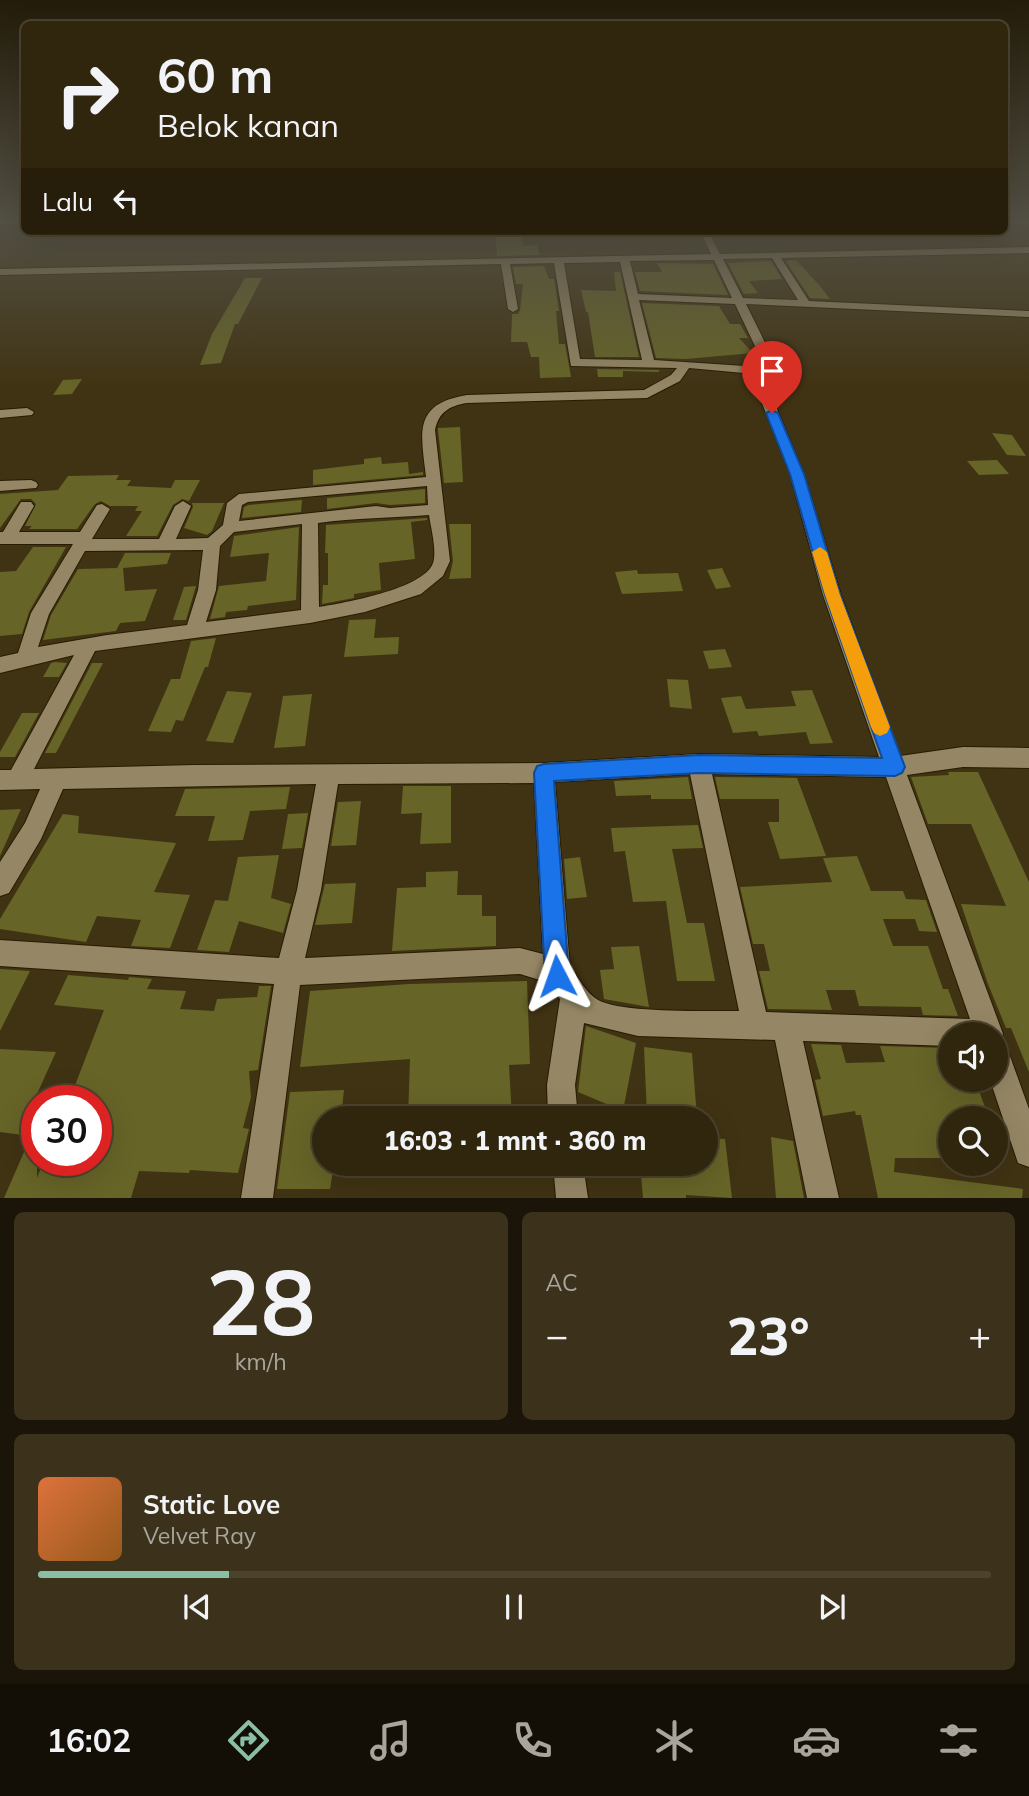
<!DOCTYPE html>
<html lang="id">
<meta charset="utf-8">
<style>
:root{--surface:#30260e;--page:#3c321c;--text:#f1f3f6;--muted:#a8a59e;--line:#4b432e;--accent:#8abfa5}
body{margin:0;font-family:Mulish,sans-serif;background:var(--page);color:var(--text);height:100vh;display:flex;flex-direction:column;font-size:26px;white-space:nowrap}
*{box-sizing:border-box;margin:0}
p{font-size:23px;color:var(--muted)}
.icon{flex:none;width:38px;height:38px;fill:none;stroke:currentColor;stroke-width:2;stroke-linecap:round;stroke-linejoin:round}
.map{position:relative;height:1198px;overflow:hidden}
.panel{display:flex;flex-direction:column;gap:14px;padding:14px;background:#1a1508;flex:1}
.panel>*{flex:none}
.hud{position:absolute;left:21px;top:21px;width:987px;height:214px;border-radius:10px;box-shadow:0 7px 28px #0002,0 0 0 2px var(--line);background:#30260e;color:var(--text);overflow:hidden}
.controls{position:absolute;left:938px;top:1022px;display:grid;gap:14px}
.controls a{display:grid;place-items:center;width:70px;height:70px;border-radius:50%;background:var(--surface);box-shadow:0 7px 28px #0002,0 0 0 2px var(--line);font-size:35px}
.speed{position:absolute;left:21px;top:1085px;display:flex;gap:14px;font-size:35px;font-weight:700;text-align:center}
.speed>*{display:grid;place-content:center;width:91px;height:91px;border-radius:50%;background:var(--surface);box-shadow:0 7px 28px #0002,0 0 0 2px var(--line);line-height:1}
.speed .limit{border:10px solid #d22;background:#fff;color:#111}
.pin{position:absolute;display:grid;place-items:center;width:60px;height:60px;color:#fff;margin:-72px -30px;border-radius:50% 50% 50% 0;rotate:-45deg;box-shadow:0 0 7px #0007}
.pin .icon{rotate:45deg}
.me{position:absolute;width:77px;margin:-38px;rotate:356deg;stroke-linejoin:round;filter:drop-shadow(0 0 5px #0008)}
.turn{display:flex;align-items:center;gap:24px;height:147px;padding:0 21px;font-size:32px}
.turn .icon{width:91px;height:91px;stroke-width:2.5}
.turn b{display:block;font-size:49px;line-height:60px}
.then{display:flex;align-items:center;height:66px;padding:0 21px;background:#0003;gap:14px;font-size:26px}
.big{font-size:52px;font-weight:800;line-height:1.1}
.panel .card{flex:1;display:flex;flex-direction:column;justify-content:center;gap:10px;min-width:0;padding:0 24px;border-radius:10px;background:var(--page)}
.panel .dial{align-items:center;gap:0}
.dial b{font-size:91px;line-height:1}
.song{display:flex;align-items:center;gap:21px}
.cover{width:84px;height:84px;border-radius:10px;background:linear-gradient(135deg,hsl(20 70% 55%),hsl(30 70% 35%))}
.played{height:7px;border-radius:4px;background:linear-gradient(90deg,var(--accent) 20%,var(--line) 20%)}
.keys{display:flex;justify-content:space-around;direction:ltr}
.heat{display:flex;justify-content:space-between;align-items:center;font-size:38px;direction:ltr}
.panel .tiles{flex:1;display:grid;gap:14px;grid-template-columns:1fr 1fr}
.card:last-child{grid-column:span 2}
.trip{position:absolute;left:312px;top:1106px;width:406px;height:70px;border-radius:35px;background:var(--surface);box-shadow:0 7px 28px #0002,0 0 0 2px var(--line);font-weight:800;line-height:70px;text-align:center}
.tab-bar{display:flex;height:112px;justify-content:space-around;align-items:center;background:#130f06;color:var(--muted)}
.tab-bar .icon{width:49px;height:49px}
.tab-bar .on{color:var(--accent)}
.tab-bar b{font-size:32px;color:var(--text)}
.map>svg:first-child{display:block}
</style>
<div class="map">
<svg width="1029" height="1198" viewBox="0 0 1029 1198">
<rect width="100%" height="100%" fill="#403313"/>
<g fill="#666427">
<path d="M495,231H520L524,246L537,245L540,255L497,256Z"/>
<path d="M796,260L820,286L830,299L810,298L786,261Z"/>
<path d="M771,261L782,279L749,281L758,293L744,294L728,263Z"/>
<path d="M657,263L713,264L728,295L640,291L635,272H662Z"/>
<path d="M544,266L549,279H554L559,311H556L559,344H565L571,377L540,378L539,357H531L527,342H511L512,314H518L520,310L523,284H516L513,267Z"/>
<path d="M614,272H620L639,357H595L588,312H586L581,290L616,291Z"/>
<path d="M245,278H262L238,324H235L221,363L200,365L212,334Z"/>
<path d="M642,303L719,306L730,324H740L748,338H739L753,353L686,359L656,358Z"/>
<path d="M597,369L659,370V372L623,371V377H598Z"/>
<path d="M82,379L72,394L53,395L63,380Z"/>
<path d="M460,427L463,482L444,483L438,430V428Z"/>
<path d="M992,433L1012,435L1026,456L1007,455Z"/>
<path d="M381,457L382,464L408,462L409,474L423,472V475L313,485V470L364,464V459Z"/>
<path d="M997,460L1009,474L979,475L967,461Z"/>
<path d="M119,475L116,480H131L127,486L171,488L175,480H200L189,501L182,499L173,505L157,536H126L142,511H135L138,506H110L101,501L95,504L77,529H29L32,526H25L36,504L31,499H21L0,528V494L58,490L68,476Z"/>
<path d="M425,489V503L390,505L376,503L327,509V498Z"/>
<path d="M302,500L301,512L242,518L244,507L249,505Z"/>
<path d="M192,503H224L212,531L207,535L184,528L193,507Z"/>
<path d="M427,518V520L411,522L415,559L379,563L381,590L354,594V598L322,604L323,585H328V553H325L326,525Z"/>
<path d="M449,524H471V578L449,579L453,561Z"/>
<path d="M299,527L296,600L248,606L247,610L226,612L225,617L210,619L219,586L266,581L269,553L230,557L234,536Z"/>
<path d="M33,547H66L29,612L22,634L0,636V572L16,571Z"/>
<path d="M125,553H171L167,564L123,568L125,591L157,589L145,621L120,623L116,631L43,640L51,615L78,569L117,568Z"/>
<path d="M722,568L731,587L716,589L707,570Z"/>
<path d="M637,570L638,574L678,573L683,591L622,594L615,572Z"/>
<path d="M196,586L186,620H173L184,587Z"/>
<path d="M376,619L374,638L399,637L398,654L344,657L349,620Z"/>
<path d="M216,638L208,667H205L183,721L176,720L171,732L148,731L171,679H180L191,641Z"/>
<path d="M725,649L732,667L709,669L703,651Z"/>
<path d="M55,662L67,663L59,677H43L51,663Z"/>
<path d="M92,663H103L56,753H45Z"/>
<path d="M667,679L688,680L692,709L670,707Z"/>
<path d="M812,690L833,743L810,744L806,732L759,736L757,731L733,733L721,698L741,696L746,709L796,706L791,691Z"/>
<path d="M227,691L252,693L233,743L206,741Z"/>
<path d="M312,694L305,746L274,748L283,696Z"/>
<path d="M22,713H39L15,757H0V752Z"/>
<path d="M948,772H978L1029,882V1072L1011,1028H1006L988,984L961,904L1006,906L971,824H928L911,777L949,775Z"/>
<path d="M688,777L692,799H651V795L616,796L614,781Z"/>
<path d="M715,777L797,778L826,856L780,859L768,822H779V799H720Z"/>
<path d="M403,786H451V843L420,844L422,813L401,814Z"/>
<path d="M290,787L286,809L250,811L243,840L208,841L215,816H175L185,789Z"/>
<path d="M361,801L356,845L331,846L338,802Z"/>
<path d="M21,809L0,856V810Z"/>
<path d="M308,813L302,848L282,849L288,814Z"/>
<path d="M63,814L79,816L78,833L176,843L154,892L190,895L170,948L131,946L141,920L97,916L86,942L0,929V919Z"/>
<path d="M698,825L703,848L672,849L687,923H704L715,981H677L666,901L633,902L625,851L614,852L611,828Z"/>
<path d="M279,855L271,898L291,904L283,933L239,921L229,952L197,950L215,900L228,901L238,857Z"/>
<path d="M857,856L871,891H903L906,899L926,900L937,932L919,931L915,919H883L893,946H928L943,989H948L958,1016L923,1015L921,1007L859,1006L855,990H826L832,1010L768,1009L759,971H770L764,944H753L740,887L832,882L823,858Z"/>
<path d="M580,857L587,897L567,899L564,859Z"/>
<path d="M458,871L457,895H482V916H496V946L392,951L397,888L426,887V872Z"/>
<path d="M356,883L352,923L315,925L325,884Z"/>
<path d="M639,946L649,1007L604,999L600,970L614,969L611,947Z"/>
<path d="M0,969L30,971L0,1031Z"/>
<path d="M68,975L128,980L129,977L152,979L147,989L186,991L180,1009L214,1011L217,999L257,997L259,986H271L258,1070L249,1071L251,1097L243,1128L249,1129L238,1173L190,1170L189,1173L139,1171L131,1198H4L31,1136L0,1132V1049L56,1052L37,1094V1178L44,1160H96V1101H69L104,1010L54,1005Z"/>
<path d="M527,981L530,1064L509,1065L512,1118H408L410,1059L300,1067L310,991L409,984Z"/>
<path d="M586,1026L636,1043L623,1111L578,1092Z"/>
<path d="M811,1044L841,1045L846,1063L885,1062L880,1046L950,1048V1080H975L989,1118H950V1158H895L894,1172L1023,1189L1022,1198H878L861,1115H856L855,1111L823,1116L815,1080L821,1079Z"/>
<path d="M644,1047L692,1053L697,1118L647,1116Z"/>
<path d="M344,1090L341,1118H324V1164H334L330,1189H277L290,1092Z"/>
<path d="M771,1137L793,1141L804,1198H776Z"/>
<path d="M705,1138L725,1139L732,1198L686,1195V1198H643L640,1164H705Z"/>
</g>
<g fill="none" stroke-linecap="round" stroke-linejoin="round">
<defs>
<g id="minor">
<path d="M700,231H708L720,254L1029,247V253L781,258L809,301L1029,311V317L746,304L775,363L764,378L804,474L841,595L900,756L963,747L1029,748V768L963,767L907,775L1003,1034L999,1042L1006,1045L1029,1109V1167L1018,1163L990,1080H996V1034H950V1046L803,1041L839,1198H807L775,1040L638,1036L584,1023L575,1085L578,1118H548L547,1085L560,999L543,981L520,974L300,985L273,1198H241L274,984L0,966V940L279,958L297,890L316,784L63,789L41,839L9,893L0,896V862L25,823L40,789L0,790V770H11L74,655L0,673V657L18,653L31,613L73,544H0V532H3L21,502H31L34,506L19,532H80L97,505L102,504L110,509L92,539H159L175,506L183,501L191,506L176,539L208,538L223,525L227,503L239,494L426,477C421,433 412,404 467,395L644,390L671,375L677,368L571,366L554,263L510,264L518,309L513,312L508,309L501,264L0,275V269L711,254ZM772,258L798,300L743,298L723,259ZM714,260L732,298L638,294L630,261ZM620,262L642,360L580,359L564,263ZM639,300L735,304L763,363L760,367L654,360ZM689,368L755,374L752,378L790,474L823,595L879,757L699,754L544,763L195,765L34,769L95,651L310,623L365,612L421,594L443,576L450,561L435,430C439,412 449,406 467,403L647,398L680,381ZM427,486L428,505L390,508L376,506L239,521L242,505L248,502ZM429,515C431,529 437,550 433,563C424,589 343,603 319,607L318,523C355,518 392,518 429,515ZM302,524L301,610L206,622L216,590L220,546L234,532ZM203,550L198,590L187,625L107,635L38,647L49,614L85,551ZM690,774L739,1011C709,1011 621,1013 598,1000C585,992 580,979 570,968L555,782ZM712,774L886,777L970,1019L766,1012ZM534,783L543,954L520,948L305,958L321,890L338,784Z"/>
<path d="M27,408L34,412L32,415L0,418V410Z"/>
<path d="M31,480L36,482L38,485L36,488L0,491V481Z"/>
<path d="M553,1164H583L588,1198H556Z"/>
</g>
</defs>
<use href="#minor" stroke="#271b00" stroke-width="2"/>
<use href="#minor" fill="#958765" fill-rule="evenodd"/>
</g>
<linearGradient id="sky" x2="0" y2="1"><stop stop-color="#231c0a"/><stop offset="0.57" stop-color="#535044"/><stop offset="1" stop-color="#535044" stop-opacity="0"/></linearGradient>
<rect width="1029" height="389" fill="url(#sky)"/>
<path fill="#1a73e8" stroke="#114b97" stroke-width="2" d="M772,410L778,413L804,474L840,595L905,767L902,773L895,776L699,773L554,781L569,976L566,984L557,988L549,984L545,976L534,773L537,766L544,764L699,755L882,758L825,595L790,474L766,413Z"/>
<path fill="#f59e0b" d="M820,547L827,552L840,595L890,727L887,733L880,736L874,733L871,727L825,595L812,552Z"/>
</svg>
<div class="controls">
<a><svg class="icon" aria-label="sound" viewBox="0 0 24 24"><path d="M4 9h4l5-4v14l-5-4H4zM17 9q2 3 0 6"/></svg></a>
<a><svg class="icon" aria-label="search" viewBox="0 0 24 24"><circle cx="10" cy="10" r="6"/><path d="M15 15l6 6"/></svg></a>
</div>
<div class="speed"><div class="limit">30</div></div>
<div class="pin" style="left:772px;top:413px;background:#d93025"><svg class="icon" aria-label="arrive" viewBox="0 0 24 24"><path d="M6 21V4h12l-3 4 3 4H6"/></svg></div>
<svg class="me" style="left:557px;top:976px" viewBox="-20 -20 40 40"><path d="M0-17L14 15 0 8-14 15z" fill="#1a73e8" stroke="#fff" stroke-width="4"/></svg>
<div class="trip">16:03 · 1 mnt · 360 m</div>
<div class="hud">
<div class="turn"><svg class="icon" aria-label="right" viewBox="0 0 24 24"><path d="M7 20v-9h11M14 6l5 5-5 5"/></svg><div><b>60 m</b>Belok kanan</div></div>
<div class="then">Lalu<svg class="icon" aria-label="left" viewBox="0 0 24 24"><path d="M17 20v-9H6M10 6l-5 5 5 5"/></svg></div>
</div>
</div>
<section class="panel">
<div class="tiles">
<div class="card dial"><b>28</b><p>km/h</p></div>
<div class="card"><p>AC</p>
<div class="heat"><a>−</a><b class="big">23°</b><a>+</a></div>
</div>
<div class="card">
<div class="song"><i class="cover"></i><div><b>Static Love</b><p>Velvet Ray</p></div></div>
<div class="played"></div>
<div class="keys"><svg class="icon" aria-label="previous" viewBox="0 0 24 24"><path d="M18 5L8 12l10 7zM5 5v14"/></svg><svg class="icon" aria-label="pause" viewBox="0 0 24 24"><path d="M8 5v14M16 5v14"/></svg><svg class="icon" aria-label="next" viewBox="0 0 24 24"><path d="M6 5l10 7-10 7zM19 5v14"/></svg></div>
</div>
</div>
</section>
<nav class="tab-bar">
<b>16:02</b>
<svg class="icon on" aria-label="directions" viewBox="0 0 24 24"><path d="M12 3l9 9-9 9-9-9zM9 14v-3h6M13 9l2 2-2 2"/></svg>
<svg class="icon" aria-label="music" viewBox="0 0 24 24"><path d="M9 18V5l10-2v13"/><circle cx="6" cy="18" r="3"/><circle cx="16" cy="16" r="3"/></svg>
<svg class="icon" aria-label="phone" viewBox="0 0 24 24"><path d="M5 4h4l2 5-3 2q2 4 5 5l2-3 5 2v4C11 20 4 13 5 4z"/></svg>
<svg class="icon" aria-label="climate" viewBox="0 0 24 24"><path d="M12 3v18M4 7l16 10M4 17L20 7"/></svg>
<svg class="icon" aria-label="car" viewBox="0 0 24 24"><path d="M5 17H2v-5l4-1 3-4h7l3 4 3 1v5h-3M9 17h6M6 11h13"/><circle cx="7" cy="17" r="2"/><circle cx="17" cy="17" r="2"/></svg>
<svg class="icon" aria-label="filters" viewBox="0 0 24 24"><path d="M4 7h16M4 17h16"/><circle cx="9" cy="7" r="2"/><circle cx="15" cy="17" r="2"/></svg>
</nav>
